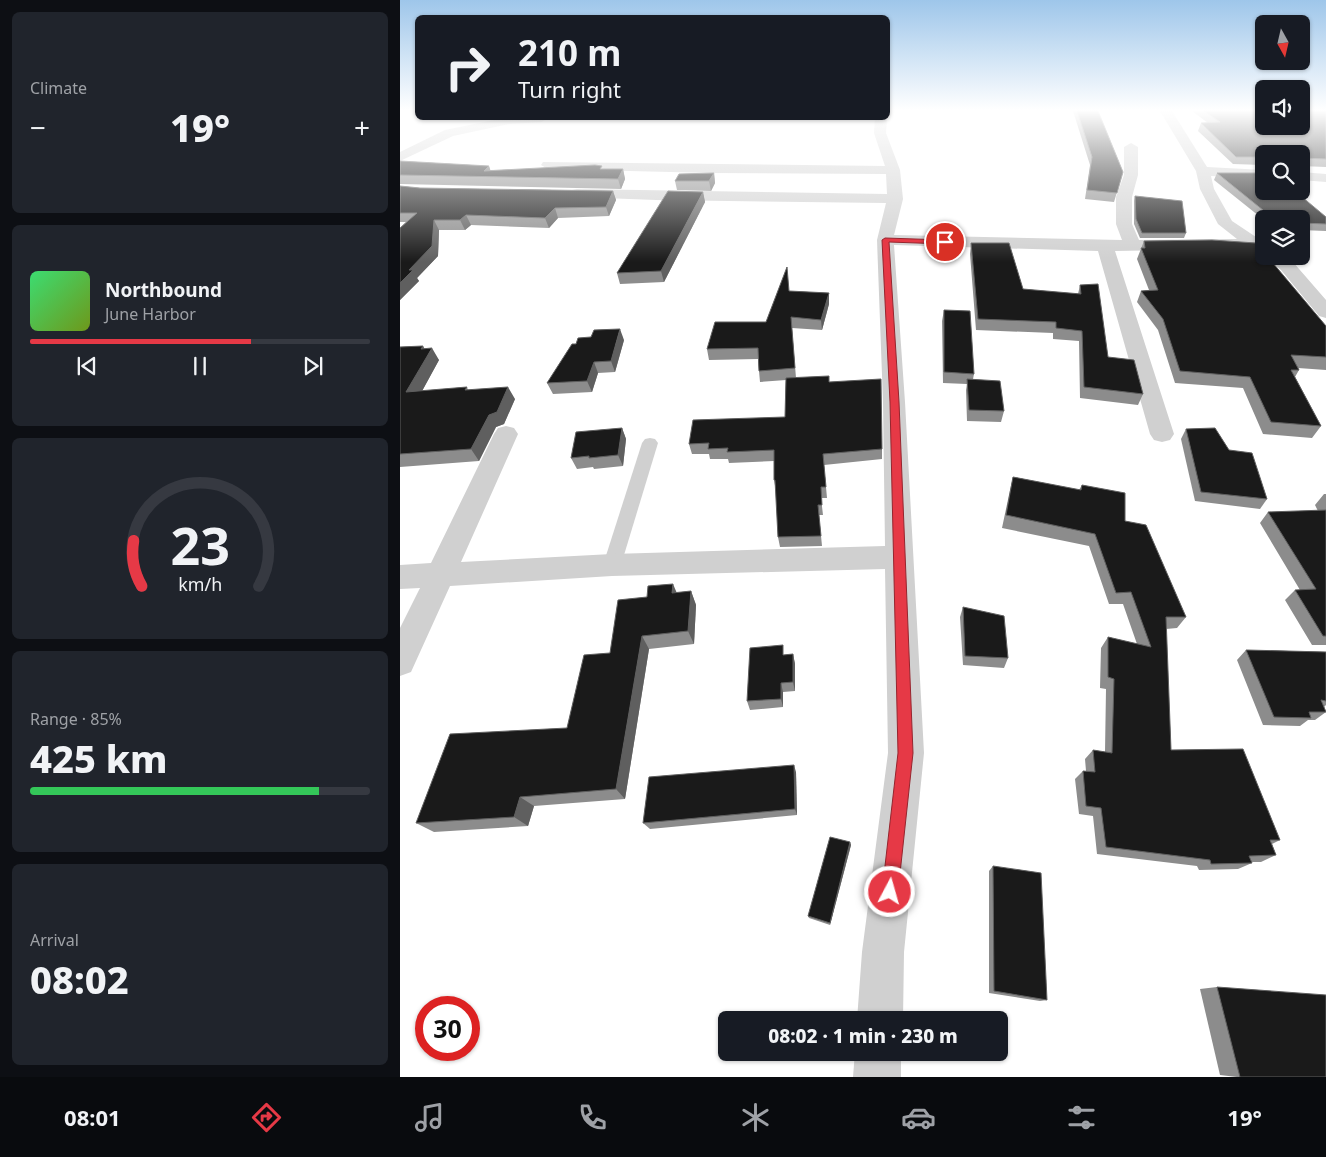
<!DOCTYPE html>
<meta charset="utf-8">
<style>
:root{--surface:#171b24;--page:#20242c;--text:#f1f3f6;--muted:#9ea1a6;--line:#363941;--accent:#e63946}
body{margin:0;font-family:"Noto Sans",sans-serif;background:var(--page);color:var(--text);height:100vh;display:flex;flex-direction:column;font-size:19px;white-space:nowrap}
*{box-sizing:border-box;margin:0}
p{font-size:16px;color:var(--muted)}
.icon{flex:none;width:28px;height:28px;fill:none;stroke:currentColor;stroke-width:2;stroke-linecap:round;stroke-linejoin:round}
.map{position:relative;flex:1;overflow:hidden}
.drawer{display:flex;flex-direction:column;gap:12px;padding:12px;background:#0d0f14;width:400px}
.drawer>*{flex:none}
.hud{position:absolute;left:15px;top:15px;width:475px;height:105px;border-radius:8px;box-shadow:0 1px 4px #0004;background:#171b24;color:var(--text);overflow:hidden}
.needle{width:32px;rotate:172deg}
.fabs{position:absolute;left:855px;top:15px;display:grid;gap:10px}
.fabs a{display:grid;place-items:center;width:55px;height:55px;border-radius:8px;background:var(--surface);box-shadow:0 1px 4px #0004;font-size:25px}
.speed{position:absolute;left:15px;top:996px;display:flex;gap:10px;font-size:25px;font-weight:700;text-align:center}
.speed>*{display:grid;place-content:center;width:65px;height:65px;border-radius:50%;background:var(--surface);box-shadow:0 1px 4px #0004;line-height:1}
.speed .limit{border:8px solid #d22;background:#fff;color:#111}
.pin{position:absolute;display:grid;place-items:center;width:42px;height:42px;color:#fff;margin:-21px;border:2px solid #fff;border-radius:50%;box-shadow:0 1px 5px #0007}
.me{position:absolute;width:55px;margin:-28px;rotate:6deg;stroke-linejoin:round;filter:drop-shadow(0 0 4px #0008)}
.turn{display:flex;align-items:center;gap:18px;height:105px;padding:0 20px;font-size:22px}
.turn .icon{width:65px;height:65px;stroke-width:2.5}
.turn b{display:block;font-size:35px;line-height:42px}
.big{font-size:38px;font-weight:800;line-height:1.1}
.drawer .card{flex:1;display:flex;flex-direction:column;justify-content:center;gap:8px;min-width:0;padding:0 18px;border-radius:8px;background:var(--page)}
.drawer .dial{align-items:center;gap:0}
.dial svg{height:130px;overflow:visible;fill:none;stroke:var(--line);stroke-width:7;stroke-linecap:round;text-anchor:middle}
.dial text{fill:var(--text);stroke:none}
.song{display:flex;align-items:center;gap:15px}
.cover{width:60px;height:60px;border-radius:8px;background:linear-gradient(135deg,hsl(140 70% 55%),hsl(80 70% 35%))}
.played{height:5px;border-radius:2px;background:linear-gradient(90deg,var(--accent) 65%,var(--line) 65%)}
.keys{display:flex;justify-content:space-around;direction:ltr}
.heat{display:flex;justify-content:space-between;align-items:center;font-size:28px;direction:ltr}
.charge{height:8px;border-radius:4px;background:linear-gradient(90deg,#34c759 85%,var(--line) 0)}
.trip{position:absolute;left:318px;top:1011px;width:290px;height:50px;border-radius:8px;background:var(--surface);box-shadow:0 1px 4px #0004;font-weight:800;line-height:50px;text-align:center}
.menu{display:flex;height:80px;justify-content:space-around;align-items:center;background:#090b0e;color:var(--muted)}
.menu .icon{width:35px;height:35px}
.menu .on{color:var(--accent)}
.menu b{font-size:22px;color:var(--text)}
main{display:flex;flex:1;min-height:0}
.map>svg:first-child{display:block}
</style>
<main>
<section class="drawer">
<div class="card"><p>Climate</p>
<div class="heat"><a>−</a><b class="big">19°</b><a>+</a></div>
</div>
<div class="card">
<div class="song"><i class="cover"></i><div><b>Northbound</b><p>June Harbor</p></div></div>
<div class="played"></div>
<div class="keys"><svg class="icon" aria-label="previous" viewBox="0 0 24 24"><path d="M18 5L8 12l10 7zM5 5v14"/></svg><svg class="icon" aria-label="pause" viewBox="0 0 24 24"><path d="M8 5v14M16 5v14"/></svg><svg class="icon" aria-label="next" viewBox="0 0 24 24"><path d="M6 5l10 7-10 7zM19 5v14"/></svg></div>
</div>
<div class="card dial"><svg viewBox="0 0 100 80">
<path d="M14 69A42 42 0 1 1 86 69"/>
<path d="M14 69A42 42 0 0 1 9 41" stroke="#e63946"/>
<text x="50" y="56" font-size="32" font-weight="700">23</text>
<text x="50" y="72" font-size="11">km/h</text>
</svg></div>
<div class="card"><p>Range · 85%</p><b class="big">425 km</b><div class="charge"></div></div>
<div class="card"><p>Arrival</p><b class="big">08:02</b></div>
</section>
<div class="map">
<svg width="926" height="1077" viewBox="0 0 926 1077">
<rect width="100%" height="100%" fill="#fff"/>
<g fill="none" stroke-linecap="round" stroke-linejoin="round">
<path fill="#d0d0d0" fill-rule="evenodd" d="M250,438L255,439L258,443L221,565L218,570L212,572L206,570L203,565L242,443L245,439Z"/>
<g fill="#d0d0d0" fill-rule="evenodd">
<path d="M760,111H772L807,167L864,170V178L811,176L814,189L832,221L859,239L861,243L859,247L830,249L715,251L774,434L770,440L762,442L754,440L750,434L698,251L494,245L505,402L524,753L504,952L503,1020H457L462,952L488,753L485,569L212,576L50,586L11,672L0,676V628L20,588L0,589V565L31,563L94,434L98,428L106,426L114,428L118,434L61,562L212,554L485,546L483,402L477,240L486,203L256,200L177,197L172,196L170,193L172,190L177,189L487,194L486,174L311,173L148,169L141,165L143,162L485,166L474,133L475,118H487L486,133L500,170L503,199L494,235L722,240L716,224V197L724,175V147L731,143L738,147V175L732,197V224L739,240L837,239L818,224L800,189L796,171Z"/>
<path d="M104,118H148L142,122L109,124L53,136L0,161V152L45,130Z"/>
<path d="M901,172L926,174V182L901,180Z"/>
<path d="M865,256H885L893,262L926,300V318L919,316L881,270Z"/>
<path d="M455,1052H501V1077H453Z"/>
</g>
</g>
<g fill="#8c8c8c">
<path d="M673,111H698L723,172L714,202L685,199L690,165Z"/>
<path d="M792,111H926V167L901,166V154H864V165L833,164L798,131L801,123H808Z"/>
<path d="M0,161L89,166L90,170L223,169L225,179L221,189L0,184Z"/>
<path d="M314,173L315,183L311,191L277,190L275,181Z"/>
<path d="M817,173L926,217V231L901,230V219H864V220L814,180Z"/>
<path d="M0,186L20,188L213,191L216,200L209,216L158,218L149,228L71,225L65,230H39L38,256L17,278L19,281L0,300V228L6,222H0Z"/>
<path d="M303,192L305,202L264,282L220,284L217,273Z"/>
<path d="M735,196L786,233L784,238H740L734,224V201Z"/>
<path d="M744,241L926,326V370L898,368L899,370L895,377L921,426L912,438L863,434L843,388L775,383L758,330L737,302L741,291L749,290L737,259Z"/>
<path d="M571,243L623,289L678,294L680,285L708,357L743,394L738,405L680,398L679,341L653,339V333L576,330L570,254Z"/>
<path d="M389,291L429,293V304L422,330L392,328L396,378L429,382L482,449V459L424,465L427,498H421L423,515H419L422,546L380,547L378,537L376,491L374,480V461L329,463L328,459H310L309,454H292L289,444L385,417L386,380L360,382L359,371L358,359L309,360L307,349L366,322Z"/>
<path d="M544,310L574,374L573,379L604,411L601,422L567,421L566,390L567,384L543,383L542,321Z"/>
<path d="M224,340L215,372L198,373L192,392L153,394L147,383Z"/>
<path d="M23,346L24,349L39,360L22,391L67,387L68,390L115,399L104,424L96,427L79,461L0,467V347Z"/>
<path d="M222,428L226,439L223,466L194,469L193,467L177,469L171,458Z"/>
<path d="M786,429L829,450L867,499L860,509L795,501L781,439Z"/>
<path d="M613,477L679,490L682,485L725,521L786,617L777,628L766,629L771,750L880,840L872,844L876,855L861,862H852V863L838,869L799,870L797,866L697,854L693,816L679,814L675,779L683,771H686L685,759L693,750L705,752L706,689L700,688L701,648L708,637L737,644L723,604H709L689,546L602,528L610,490Z"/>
<path d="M924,494H926V645H912L885,600L895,590H900L860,523L868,512L918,511L915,505Z"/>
<path d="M291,591L296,605L294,644L249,649L225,799L134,806L128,826L34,832L16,823L167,728L210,653L247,597Z"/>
<path d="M563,607L608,658L604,668L563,665L560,617Z"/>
<path d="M846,650L926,652V705L924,707L926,712L915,720H908L900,726L863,725L837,660Z"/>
<path d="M393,654L395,664V691L383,692V707L350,710L347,701L385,655Z"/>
<path d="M396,772L397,815L250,829L243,823Z"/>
<path d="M450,842L451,845L430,925L409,918L408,916Z"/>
<path d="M593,866L647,1000L640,1001L589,993V871Z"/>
<path d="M817,987L926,1077H837L820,1075L800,989Z"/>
</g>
<g fill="#5f5f5f">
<path d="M89,166L92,175L84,171Z"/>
<path d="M223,169L225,179L221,189L218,179Z"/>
<path d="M314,173L315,183L311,191L309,181Z"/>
<path d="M213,191L216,200L209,216L206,207Z"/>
<path d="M303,192L305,202L264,282L261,271Z"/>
<path d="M155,208L158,218L149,228L145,218Z"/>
<path d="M66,215L71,225L65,230L60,220Z"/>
<path d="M34,220L39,230L38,256L17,278L19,281L0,300V283L9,270Z"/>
<path d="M429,293V304L422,330L421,320Z"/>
<path d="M220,329L224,340L215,372L211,361Z"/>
<path d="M23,346L28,355L32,348L39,360L15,404L6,392Z"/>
<path d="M194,362L198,373L192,392L187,381Z"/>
<path d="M108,387L115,399L104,424L96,427L79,461L71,449L89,415Z"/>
<path d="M222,428L226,439L223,466L218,455Z"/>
<path d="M273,584L279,598L272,593Z"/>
<path d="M291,591L296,605L294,644L288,631Z"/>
<path d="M242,636L249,649L225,799L216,789Z"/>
<path d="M393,654L395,664V691L393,682Z"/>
<path d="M381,683L383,692V707L381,699Z"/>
<path d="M394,765L396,772L397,815L395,809Z"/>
<path d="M120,797L134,806L128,826L114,817Z"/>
<path d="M450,842L451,845L430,925V923Z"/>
</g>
<g fill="#1a1a1a" stroke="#5f5f5f">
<path d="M677,111H698L723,172L717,193L687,190L692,157Z"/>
<path d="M804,111H864V126H901V111H926V159L901,158V154H864V157H836L801,123L820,122Z"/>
<path d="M0,161L89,166L84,171L195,165L202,166L200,169H223L218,179L0,175Z"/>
<path d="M314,173L309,181H275L279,174Z"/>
<path d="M817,173H864V191H895L926,217V224L901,223V219H874Z"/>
<path d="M0,186L20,188L213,191L206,207L155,208L145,218L66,215L60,220H34L32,246L9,270H13L0,283V228L17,213H0Z"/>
<path d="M268,191L303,192L261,271L217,273Z"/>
<path d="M735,196L782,201L786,233H742L736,219Z"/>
<path d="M812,240L856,243L864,252V256H867L926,326V357L891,355L899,370H891L921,426L871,422L850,377L780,371L763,319L741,291L758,290L741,248H745L744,241Z"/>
<path d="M571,243H609L623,289L681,294L680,285L698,284L708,357L734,360L743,394L684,387L682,331L656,328V322L578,319Z"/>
<path d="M387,267L389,291L429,293L421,320L391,317L395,368L359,371L358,348L307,349L315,322H366Z"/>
<path d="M544,310L570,311L574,374L544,372Z"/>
<path d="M220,329L211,361L194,362L187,381L147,383L172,344H176L178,338L191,337L194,330Z"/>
<path d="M23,346L21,349L32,348L6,392L67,387L65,390L108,387L97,412L89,415L71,449L0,454V347Z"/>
<path d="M429,376V382L481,379L482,449L423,454L426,487H421L422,505H418L421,536L378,537L375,480H374V450L327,452L328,448L308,449L309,443L289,444L293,420L385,417L386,378Z"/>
<path d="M567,379L600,381L604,411L569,410Z"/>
<path d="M222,428L218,455L189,458V456L171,458L176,432Z"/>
<path d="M815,428L829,450L852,453L867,499L801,492L786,429Z"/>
<path d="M613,477L681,490L682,485L725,493V521L746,525L786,617H766L771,750L843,749L880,840H870L876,855L849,856L852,863L811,864L810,860L706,847L701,808L686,806L683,771L695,772L693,750L712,753L714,679L708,677V637L751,647L731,592L716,593L695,534L606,515Z"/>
<path d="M926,510V636H923L895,590L916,589L868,512Z"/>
<path d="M273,584L272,593L291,591L288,631L242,636L216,789L120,797L114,817L16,823L50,734L167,728L184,655L210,653L218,600L247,597L248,586Z"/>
<path d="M563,607L604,616L608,658L565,656Z"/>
<path d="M383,645V655L393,654V682L381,683V699L347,701L350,648Z"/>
<path d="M846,650L926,652V701L921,700L926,712H909L911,718L874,717Z"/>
<path d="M394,765L395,809L243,823L249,777Z"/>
<path d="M430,837L450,842L430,923L408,916Z"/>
<path d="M593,866L641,873L647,1000L594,991Z"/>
<path d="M817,987L926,995V1077H840Z"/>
</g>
<linearGradient id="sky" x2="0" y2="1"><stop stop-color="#9ec6ea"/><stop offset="0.42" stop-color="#fff"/><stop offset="1" stop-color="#fff" stop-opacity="0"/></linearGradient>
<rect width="926" height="262" fill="url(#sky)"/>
<path fill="#e63946" stroke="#96252e" d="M485,238L545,240L548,242L545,244L489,242L499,402L513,753L498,892L496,898L490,900L484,898L482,892L498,753L490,402L482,240Z"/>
</svg>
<div class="fabs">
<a><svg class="needle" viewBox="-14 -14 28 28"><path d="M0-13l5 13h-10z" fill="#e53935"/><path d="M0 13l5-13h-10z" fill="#9ea1a6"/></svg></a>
<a><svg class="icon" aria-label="sound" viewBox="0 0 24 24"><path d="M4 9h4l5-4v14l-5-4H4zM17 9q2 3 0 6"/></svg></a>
<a><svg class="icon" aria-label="search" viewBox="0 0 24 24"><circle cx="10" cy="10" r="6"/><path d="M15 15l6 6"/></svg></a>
<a><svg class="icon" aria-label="layers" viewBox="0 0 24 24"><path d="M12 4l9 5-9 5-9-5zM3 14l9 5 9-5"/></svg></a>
</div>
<div class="speed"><div class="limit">30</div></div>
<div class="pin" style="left:545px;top:242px;background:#d93025"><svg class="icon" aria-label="arrive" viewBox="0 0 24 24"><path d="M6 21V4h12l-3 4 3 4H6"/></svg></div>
<svg class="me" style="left:490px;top:892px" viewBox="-20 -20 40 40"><circle r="17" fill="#e63946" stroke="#fff" stroke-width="3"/><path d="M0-11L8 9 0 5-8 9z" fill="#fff"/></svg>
<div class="trip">08:02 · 1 min · 230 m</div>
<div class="hud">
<div class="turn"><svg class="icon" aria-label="right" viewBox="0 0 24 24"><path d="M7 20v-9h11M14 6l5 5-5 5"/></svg><div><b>210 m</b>Turn right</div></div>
</div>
</div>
</main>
<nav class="menu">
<b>08:01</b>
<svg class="icon on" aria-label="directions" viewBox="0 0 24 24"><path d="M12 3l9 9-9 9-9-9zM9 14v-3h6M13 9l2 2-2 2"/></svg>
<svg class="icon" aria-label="music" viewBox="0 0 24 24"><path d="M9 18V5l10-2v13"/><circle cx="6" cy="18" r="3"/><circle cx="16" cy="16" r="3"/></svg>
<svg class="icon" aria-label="phone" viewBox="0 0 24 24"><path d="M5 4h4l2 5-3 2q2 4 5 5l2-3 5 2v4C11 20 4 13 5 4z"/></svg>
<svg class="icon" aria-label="climate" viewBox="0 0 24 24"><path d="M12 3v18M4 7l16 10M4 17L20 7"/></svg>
<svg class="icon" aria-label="car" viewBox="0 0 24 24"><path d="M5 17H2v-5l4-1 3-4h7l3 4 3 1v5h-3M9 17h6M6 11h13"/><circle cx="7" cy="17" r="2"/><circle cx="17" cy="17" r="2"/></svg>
<svg class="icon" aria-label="filters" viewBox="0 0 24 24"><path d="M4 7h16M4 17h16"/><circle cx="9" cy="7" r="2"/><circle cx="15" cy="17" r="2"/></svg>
<b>19°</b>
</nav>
